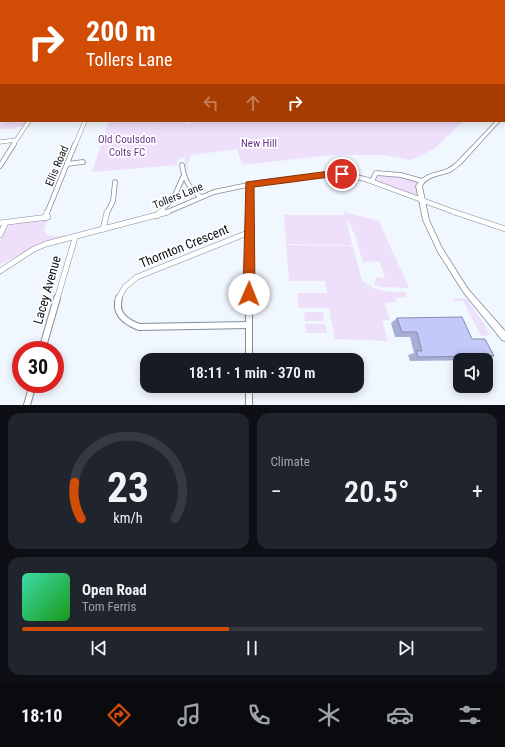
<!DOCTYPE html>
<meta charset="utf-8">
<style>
:root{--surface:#171b24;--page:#20242c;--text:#f1f3f6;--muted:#9ea1a6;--line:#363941;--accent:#d14c04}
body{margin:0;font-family:"Roboto Condensed",sans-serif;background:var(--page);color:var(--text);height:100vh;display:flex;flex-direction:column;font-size:15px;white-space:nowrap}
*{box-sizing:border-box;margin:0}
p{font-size:13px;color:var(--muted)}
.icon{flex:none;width:22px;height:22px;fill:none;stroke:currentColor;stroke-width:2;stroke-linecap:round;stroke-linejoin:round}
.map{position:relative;height:405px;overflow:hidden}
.sheet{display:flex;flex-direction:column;gap:8px;padding:8px;background:#0d0f14;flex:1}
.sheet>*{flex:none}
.banner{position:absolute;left:0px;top:0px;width:505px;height:122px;box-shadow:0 2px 10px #0003;background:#d14c04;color:#fff;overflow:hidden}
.controls{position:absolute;left:453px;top:353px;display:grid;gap:8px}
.controls a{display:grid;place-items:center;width:40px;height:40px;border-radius:8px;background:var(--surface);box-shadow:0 2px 10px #0003;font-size:20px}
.speed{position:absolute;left:12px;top:341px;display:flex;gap:8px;font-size:20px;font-weight:700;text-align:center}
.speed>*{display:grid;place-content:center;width:52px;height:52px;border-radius:50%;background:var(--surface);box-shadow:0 2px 10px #0003;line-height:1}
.speed .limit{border:6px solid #d22;background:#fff;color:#111}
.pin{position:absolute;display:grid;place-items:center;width:34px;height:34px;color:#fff;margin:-17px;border:2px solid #fff;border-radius:50%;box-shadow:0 1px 4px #0007}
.me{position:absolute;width:44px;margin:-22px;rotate:1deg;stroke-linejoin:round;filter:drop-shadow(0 0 3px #0008)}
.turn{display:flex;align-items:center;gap:14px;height:84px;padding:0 20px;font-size:18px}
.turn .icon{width:52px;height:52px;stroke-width:2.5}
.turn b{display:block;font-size:28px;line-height:34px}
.lanes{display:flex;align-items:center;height:38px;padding:0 20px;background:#0003;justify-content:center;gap:20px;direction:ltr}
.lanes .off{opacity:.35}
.big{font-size:30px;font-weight:600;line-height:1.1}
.sheet .tile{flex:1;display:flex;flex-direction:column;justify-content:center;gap:6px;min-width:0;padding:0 14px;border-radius:12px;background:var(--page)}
.sheet .dial{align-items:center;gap:0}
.dial svg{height:104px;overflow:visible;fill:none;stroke:var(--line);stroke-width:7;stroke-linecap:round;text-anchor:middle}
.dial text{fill:var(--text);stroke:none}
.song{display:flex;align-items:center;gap:12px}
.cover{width:48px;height:48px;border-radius:6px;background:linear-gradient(135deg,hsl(160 70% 55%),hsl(120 70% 35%))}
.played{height:4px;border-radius:2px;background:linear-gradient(90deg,var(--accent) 45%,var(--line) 45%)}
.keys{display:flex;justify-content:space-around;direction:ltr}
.heat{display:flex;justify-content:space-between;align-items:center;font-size:22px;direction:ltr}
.sheet .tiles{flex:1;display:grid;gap:8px;grid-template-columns:1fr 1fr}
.tile:last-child{grid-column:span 2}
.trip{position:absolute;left:140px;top:353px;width:224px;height:40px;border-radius:12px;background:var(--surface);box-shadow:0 2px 10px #0003;font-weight:600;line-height:40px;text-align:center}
.tab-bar{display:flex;height:64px;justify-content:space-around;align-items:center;background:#090b0e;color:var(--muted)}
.tab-bar .icon{width:28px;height:28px}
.tab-bar .selected{color:var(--accent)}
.tab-bar b{font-size:18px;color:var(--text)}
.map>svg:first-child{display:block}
</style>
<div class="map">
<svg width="505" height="405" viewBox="0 0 505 405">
<rect width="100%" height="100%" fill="#f1f7fe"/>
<g fill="#eedffa">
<path d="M0,46L1,121H16L15,123L25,122L23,126L16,127L14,129H0Z"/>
<path d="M109,121H179L189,124L190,121H463L434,149L411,160L383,155H331L242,165L237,149L192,155L188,162V170L185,171V156L178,160L177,165L92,172Z"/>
<path d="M378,175L403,176L418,182L417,195H411L377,181Z"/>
<path d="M344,212L379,221L409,288L384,287L374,285L376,277L385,278L379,261L363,262L355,235L346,217L352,245L286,244L284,215H344Z"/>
<path d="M48,219L44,230L46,235L55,236L70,235L46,241L0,265V240L8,225Z"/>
<path d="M286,245L353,246L362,281C378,292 386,292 405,292L407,297L395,298L396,302L385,303L390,320L382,321L388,341L335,339L329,308H299L297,293H327L325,281H289Z"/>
<path d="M453,298L467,299L486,327L489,335L481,336L463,301H455Z"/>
<path d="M304,312H323L324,321H305Z"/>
<path d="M305,324H325L327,333H306Z"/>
</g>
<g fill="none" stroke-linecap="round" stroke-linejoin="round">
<defs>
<g id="minor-far3">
<path d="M0,142L16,140"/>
<path d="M13,145L29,121"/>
<path d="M75,145L85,121"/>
</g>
<g id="minor-far2">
<path d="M67,164L83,162"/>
<path d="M182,165C184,179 189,189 201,197"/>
<path d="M0,166L14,144"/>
<path d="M372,181L376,173L401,175L422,181"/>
<path d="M47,213L75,144"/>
<path d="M107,213L113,201L115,182"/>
<path d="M159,213L174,197L183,177"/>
<path d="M165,213L214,192L257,183L330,174H342L365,179L457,213"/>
<path d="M250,213V185"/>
</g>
<g id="minor-far1">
<path d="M454,212L505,229"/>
<path d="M157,216L160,212"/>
<path d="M45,218L47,212"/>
<path d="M0,223L48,217"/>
<path d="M103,229L107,212"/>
<path d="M0,235L6,222"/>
<path d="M0,271L34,249L46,244L168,212"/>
<path d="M57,299L75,238"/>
<path d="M118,299L125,287L137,277L250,232"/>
<path d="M249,299L250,212"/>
</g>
<g id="minor">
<path d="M119,298C114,314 126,322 139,327L249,325"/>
<path d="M42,350L57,298"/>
<path d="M249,360V298"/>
<path d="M249,386V405"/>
<path d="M27,405L33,384"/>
</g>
<g id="tertiary">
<rect x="504" y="113" width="1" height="3"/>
<path d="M496,121H500L461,164C457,167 454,170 450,172C440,176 427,176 422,186L429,220L442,248L468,289L505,331V341L502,340L464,293L438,252L423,220L416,186C424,173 434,174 447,169C451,167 454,165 457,162Z"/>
</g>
</defs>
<use href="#minor-far3" stroke="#838d97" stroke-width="4.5"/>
<use href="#minor-far2" stroke="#838d97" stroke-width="5.5"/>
<use href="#minor-far1" stroke="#838d97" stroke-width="6"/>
<use href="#minor" stroke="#838d97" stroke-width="8"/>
<use href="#tertiary" stroke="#838d97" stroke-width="1.5"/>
<use href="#minor-far3" stroke="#fff" stroke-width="3.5"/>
<use href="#minor-far2" stroke="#fff" stroke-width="4"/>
<use href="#minor-far1" stroke="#fff" stroke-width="5"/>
<use href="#minor" stroke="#fff" stroke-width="6"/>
<use href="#tertiary" fill="#fff" fill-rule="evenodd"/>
</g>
<path fill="#a8add5" d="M397,318L472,339L494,356L483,360L410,361L408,355L414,353L410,337H395L391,323Z"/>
<path fill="#c3c9f8" stroke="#888dae" d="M462,317L472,339H485L494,356L418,357L416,351H422L417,332H402L397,318Z"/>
<linearGradient id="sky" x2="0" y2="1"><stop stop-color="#72c5e0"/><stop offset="0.45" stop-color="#f9fbff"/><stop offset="1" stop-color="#f9fbff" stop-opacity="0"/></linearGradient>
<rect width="505" height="103" fill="url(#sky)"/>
<path fill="#d14c04" stroke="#883103" d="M330,171H342L346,174L342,177H330L254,187L255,294L253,298L249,300L245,298L243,294L246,182Z"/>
<g text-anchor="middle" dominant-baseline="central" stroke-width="3.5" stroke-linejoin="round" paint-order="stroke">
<g font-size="11" fill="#6c378c" stroke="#fff">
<text x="127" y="139">Old Coulsdon<tspan x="127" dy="13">Colts FC</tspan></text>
<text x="259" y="143">New Hill</text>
</g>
<g font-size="11" fill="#0d1014" stroke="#fff">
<text transform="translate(57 166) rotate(-67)">Ellis Road</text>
<text transform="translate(178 196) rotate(-22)">Tollers Lane</text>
</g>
<g font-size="13" fill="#0d1014" stroke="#fff">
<text transform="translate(184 246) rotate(-22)">Thornton Crescent</text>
<text transform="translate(47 290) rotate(-74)">Lacey Avenue</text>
</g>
</g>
</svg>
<div class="controls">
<a><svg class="icon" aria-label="sound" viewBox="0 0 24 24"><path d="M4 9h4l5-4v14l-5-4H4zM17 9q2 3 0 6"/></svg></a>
</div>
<div class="speed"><div class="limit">30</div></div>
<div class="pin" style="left:342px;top:174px;background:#d93025"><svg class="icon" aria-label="arrive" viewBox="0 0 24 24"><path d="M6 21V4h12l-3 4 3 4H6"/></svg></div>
<svg class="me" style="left:249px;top:294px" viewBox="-20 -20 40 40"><circle r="19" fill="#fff"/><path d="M0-13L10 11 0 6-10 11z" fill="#d14c04"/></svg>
<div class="trip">18:11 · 1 min · 370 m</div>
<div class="banner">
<div class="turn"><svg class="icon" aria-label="right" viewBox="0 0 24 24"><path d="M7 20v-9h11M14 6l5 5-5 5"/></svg><div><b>200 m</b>Tollers Lane</div></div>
<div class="lanes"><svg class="icon off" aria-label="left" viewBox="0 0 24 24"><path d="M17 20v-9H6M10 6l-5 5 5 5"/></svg><svg class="icon off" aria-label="ahead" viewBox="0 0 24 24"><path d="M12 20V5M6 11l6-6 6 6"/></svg><svg class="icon" aria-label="right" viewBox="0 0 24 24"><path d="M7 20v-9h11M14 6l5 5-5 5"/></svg></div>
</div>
</div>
<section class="sheet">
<div class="tiles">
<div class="tile dial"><svg viewBox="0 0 100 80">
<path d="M14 69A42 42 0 1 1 86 69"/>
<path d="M14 69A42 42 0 0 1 9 41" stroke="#d14c04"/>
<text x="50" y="56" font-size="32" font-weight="700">23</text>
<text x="50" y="72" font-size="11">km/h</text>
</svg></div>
<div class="tile"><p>Climate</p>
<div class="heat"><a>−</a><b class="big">20.5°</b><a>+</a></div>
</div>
<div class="tile">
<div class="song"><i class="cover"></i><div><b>Open Road</b><p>Tom Ferris</p></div></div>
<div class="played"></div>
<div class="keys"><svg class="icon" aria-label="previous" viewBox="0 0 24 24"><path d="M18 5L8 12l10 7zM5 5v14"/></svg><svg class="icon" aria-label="pause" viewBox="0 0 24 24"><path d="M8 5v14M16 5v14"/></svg><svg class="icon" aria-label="next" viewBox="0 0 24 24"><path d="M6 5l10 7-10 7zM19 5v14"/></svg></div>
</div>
</div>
</section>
<nav class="tab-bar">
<b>18:10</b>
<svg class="icon selected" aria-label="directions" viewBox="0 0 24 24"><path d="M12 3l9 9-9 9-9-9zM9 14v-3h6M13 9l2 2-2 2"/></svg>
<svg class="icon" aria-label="music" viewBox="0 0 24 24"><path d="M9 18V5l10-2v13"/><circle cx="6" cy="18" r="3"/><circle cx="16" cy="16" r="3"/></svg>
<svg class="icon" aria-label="phone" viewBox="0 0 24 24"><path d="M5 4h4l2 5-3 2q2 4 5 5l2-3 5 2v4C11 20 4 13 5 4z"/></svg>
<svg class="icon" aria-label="climate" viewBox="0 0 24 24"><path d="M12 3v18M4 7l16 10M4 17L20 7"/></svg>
<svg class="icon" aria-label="car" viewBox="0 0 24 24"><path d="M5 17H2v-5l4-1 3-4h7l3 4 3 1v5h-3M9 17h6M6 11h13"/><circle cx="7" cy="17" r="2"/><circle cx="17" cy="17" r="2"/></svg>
<svg class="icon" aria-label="filters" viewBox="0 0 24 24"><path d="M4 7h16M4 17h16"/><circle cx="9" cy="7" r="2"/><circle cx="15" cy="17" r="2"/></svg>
</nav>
